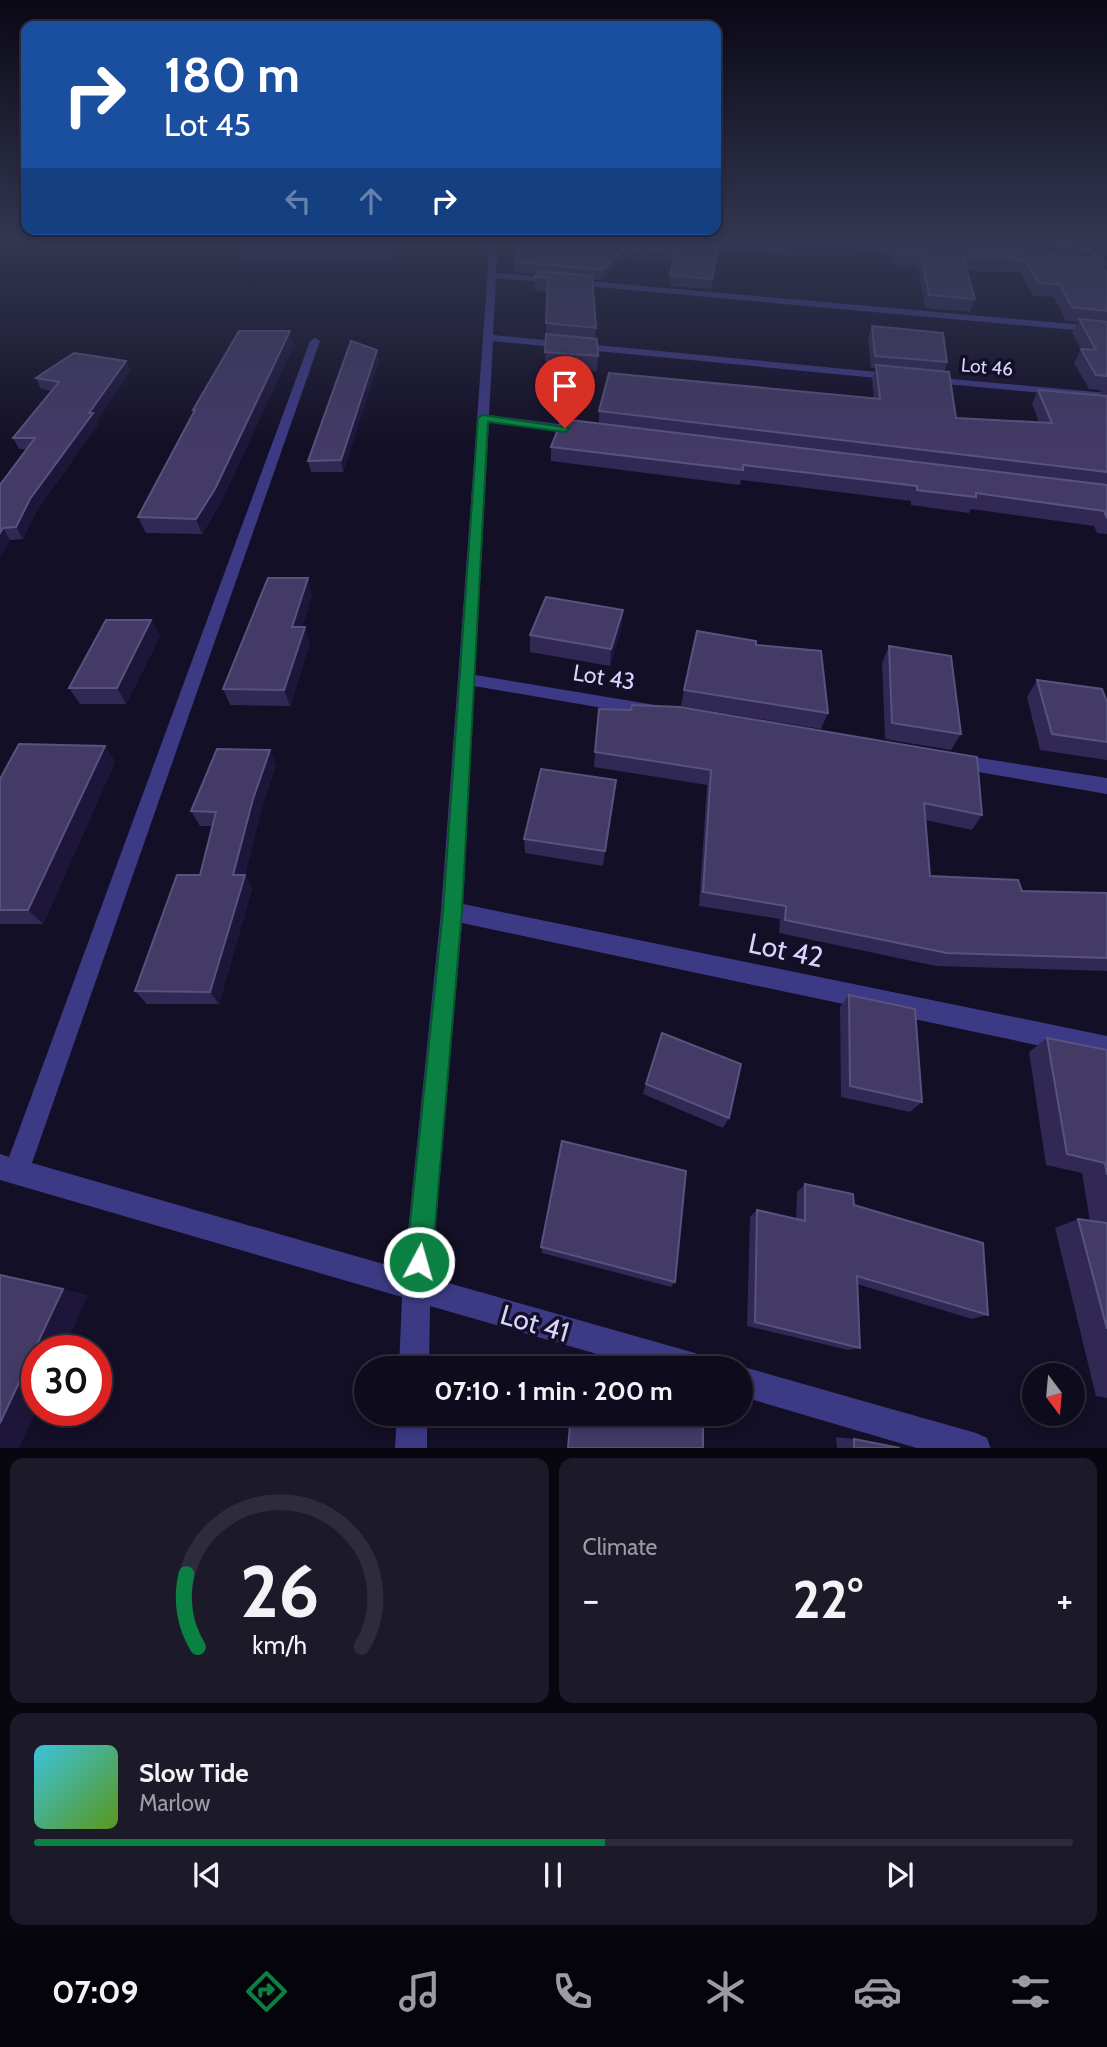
<!DOCTYPE html>
<meta charset="utf-8">
<style>
:root{--surface:#0e0b1c;--page:#1c1929;--text:#f1f3f6;--muted:#9b9ba3;--line:#2e2b3b;--accent:#0b8043}
body{margin:0;font-family:Cabin,sans-serif;background:var(--page);color:var(--text);height:100vh;display:flex;flex-direction:column;font-size:26px;white-space:nowrap}
*{box-sizing:border-box;margin:0}
p{font-size:23px;color:var(--muted)}
.icon{flex:none;width:38px;height:38px;fill:none;stroke:currentColor;stroke-width:2;stroke-linecap:round;stroke-linejoin:round}
.map{position:relative;height:1448px;overflow:hidden}
.panel{display:flex;flex-direction:column;gap:10px;padding:10px;background:#08060f;flex:1}
.panel>*{flex:none}
.top-card{position:absolute;left:21px;top:21px;width:700px;height:214px;border-radius:14px;box-shadow:0 4px 10px #0003,0 0 0 2px var(--line);background:#1a4fa0;color:#fff;overflow:hidden}
.needle{width:46px;rotate:164deg}
.fabs{position:absolute;left:1022px;top:1363px;display:grid;gap:14px}
.fabs a{display:grid;place-items:center;width:63px;height:63px;border-radius:50%;background:var(--surface);box-shadow:0 4px 10px #0003,0 0 0 2px var(--line);font-size:35px}
.speed{position:absolute;left:21px;top:1335px;display:flex;gap:14px;font-size:35px;font-weight:700;text-align:center}
.speed>*{display:grid;place-content:center;width:91px;height:91px;border-radius:50%;background:var(--surface);box-shadow:0 4px 10px #0003,0 0 0 2px var(--line);line-height:1}
.speed .limit{border:10px solid #d22;background:#fff;color:#111}
.pin{position:absolute;display:grid;place-items:center;width:60px;height:60px;color:#fff;margin:-72px -30px;border-radius:50% 50% 50% 0;rotate:-45deg;box-shadow:0 0 7px #0007}
.pin .icon{rotate:45deg}
.me{position:absolute;width:77px;margin:-38px;rotate:6deg;stroke-linejoin:round;filter:drop-shadow(0 0 5px #0008)}
.turn{display:flex;align-items:center;gap:24px;height:147px;padding:0 28px;font-size:32px}
.turn .icon{width:91px;height:91px;stroke-width:2.5}
.turn b{display:block;font-size:49px;line-height:60px}
.lanes{display:flex;align-items:center;height:66px;padding:0 28px;background:#0003;justify-content:center;gap:35px;direction:ltr}
.lanes .off{opacity:.35}
.big{font-size:52px;font-weight:700;line-height:1.1}
.panel .card{flex:1;display:flex;flex-direction:column;justify-content:center;gap:10px;min-width:0;padding:0 24px;border-radius:14px;background:var(--page)}
.panel .dial{align-items:center;gap:0}
.dial svg{height:182px;overflow:visible;fill:none;stroke:var(--line);stroke-width:7;stroke-linecap:round;text-anchor:middle}
.dial text{fill:var(--text);stroke:none}
.song{display:flex;align-items:center;gap:21px}
.cover{width:84px;height:84px;border-radius:10px;background:linear-gradient(135deg,hsl(190 70% 55%),hsl(90 70% 35%))}
.played{height:7px;border-radius:4px;background:linear-gradient(90deg,var(--accent) 55%,var(--line) 55%)}
.keys{display:flex;justify-content:space-around;direction:ltr}
.heat{display:flex;justify-content:space-between;align-items:center;font-size:38px;direction:ltr}
.panel .tiles{flex:1;display:grid;gap:10px;grid-template-columns:1fr 1fr}
.card:last-child{grid-column:span 2}
.trip{position:absolute;left:354px;top:1356px;width:399px;height:70px;border-radius:35px;background:var(--surface);box-shadow:0 4px 10px #0003,0 0 0 2px var(--line);font-weight:700;line-height:70px;text-align:center}
.dock{display:flex;height:112px;justify-content:space-around;align-items:center;background:#06040b;color:var(--muted)}
.dock .icon{width:49px;height:49px}
.dock .selected{color:var(--accent)}
.dock b{font-size:32px;color:var(--text)}
.map>svg:first-child{display:block}
</style>
<div class="map">
<svg width="1107" height="1449" viewBox="0 0 1107 1449">
<rect width="100%" height="100%" fill="#130f26"/>
<g fill="none" stroke-linecap="round" stroke-linejoin="round">
<g fill="#3d3a85" fill-rule="evenodd">
<path d="M490,242H498L496,273L1107,327V333L496,278L493,335L898,374L903,377L898,380L493,341L489,415L582,427L588,431L582,435L489,422L475,675L655,705L664,711L655,717L474,686L463,904L1107,1036V1060L462,923L431,1278L695,1353L706,1357L710,1368H646L430,1306L429,1368H399L402,1297L0,1180V1154L9,1157L310,341L315,338L320,341L32,1163L404,1270L441,911Z"/>
<path d="M791,242H827L919,251L915,254L795,244Z"/>
<path d="M929,377L1107,393V399L925,382L924,380Z"/>
<path d="M955,754L1107,778V794L955,768L949,766L946,761L949,756Z"/>
<path d="M740,1366L976,1433L987,1438L991,1449H920L740,1396V1368H734Z"/>
<path d="M397,1414H427V1449H395Z"/>
</g>
<path fill="#3d3a85" fill-rule="evenodd" d="M1074,242H1083L1107,261V268Z"/>
</g>
<g fill="#312854">
<path d="M236,242H398L392,260H241Z"/>
<path d="M523,242H794L792,255L718,249L711,289L669,286L670,275L674,262L625,258L602,280L593,279L596,328L595,339L598,356L597,371L545,367L547,292L535,291V277L537,274L515,272V254Z"/>
<path d="M868,242H1085L1090,245L1086,254H1083L1082,257L1107,273V534L1097,533L1094,526L971,509L969,513L911,505V501L741,480L740,485L551,461V447L599,424V411L874,398L872,379L876,368H871L868,338L872,326L947,362L944,372L956,418L1039,422L1032,404L1038,390L1099,395L1101,390L1089,389L1074,363L1081,349L1072,333L1078,322L1066,321L1054,297L1033,296L1020,272L967,271L975,299L970,312L925,308L918,267L895,266L891,254L894,244Z"/>
<path d="M1087,242H1107V255H1104Z"/>
<path d="M294,345L220,504L202,534L146,533L138,517L194,413L193,410Z"/>
<path d="M377,350L379,360L343,472H311L308,461Z"/>
<path d="M126,361L130,371L97,421L98,424L37,510L23,539L10,540L0,557V485L27,449H19L13,438L52,391L41,389L36,378Z"/>
<path d="M312,595L302,627L310,643L290,706L230,705L223,689Z"/>
<path d="M622,626L610,666L530,652V635Z"/>
<path d="M160,636L126,704H80L69,688Z"/>
<path d="M756,645L828,713L821,729L681,706L684,690Z"/>
<path d="M889,646L961,734L951,750L885,739L882,663Z"/>
<path d="M1037,680L1107,702V760L1040,750L1027,697Z"/>
<path d="M599,709L982,815L972,830L925,820L930,876L1022,891L1107,893V971L936,966L779,933L780,919L699,906L707,785L594,767Z"/>
<path d="M105,746L115,762L43,924H0V779Z"/>
<path d="M276,765L260,814L245,875L252,889L219,1004H147L135,991L200,875L212,826H200L191,811Z"/>
<path d="M616,780L603,866L525,853L524,839Z"/>
<path d="M849,995L922,1102L910,1112L841,1097L840,1007Z"/>
<path d="M1047,1038L1107,1050V1398L1096,1396L1055,1228L1078,1219L1090,1221L1082,1173L1046,1165L1029,1052Z"/>
<path d="M646,1084L729,1118L723,1128L643,1094Z"/>
<path d="M805,1184L854,1205L988,1315L972,1319L857,1284L860,1348L848,1350L747,1326L750,1217L757,1210L796,1219L797,1192Z"/>
<path d="M541,1247L675,1282L671,1287L542,1253Z"/>
<path d="M836,1437L854,1439L900,1448H837Z"/>
</g>
<g fill="#1d163a">
<path d="M389,242H398L392,260Z"/>
<path d="M625,248V258L602,280L603,270Z"/>
<path d="M290,331L294,345L220,504L202,534L196,519Z"/>
<path d="M377,350L379,360L343,472L341,460Z"/>
<path d="M126,361L130,371L97,421L98,424L37,510L23,539L16,527L30,499Z"/>
<path d="M3,528L10,540L0,557V533Z"/>
<path d="M308,578L312,595L297,643L292,627Z"/>
<path d="M623,610L622,626L610,666L611,649Z"/>
<path d="M151,620L160,636L126,704L117,688Z"/>
<path d="M305,627L310,643L290,706L284,690Z"/>
<path d="M105,746L115,762L43,924L28,910Z"/>
<path d="M270,750L276,765L260,814L245,875L252,889L219,1004L210,992L233,875L253,799Z"/>
<path d="M616,780L615,795L603,866L605,851Z"/>
<path d="M63,1289L88,1295L63,1351H37V1409L19,1448H0V1423Z"/>
</g>
<g fill="#433a66" stroke="#5a527e" stroke-width="2">
<path d="M523,242H719L712,279L670,275L676,252L625,248L603,270L514,262L519,254H515Z"/>
<path d="M755,242H794V245Z"/>
<path d="M895,242L1096,258L1107,273V311L1072,307L1060,285L1038,283L1025,260L963,258L975,299L929,295L921,255L898,254Z"/>
<path d="M989,242H1085L1090,245H1083L1086,249Z"/>
<path d="M539,271L592,276L596,328L546,323L548,278L535,277Z"/>
<path d="M1079,319L1107,322V376L1096,375L1081,349L1096,350Z"/>
<path d="M872,326L943,333L947,362L875,356Z"/>
<path d="M239,331H290L215,489L196,519L138,517L195,410H193Z"/>
<path d="M546,334L597,339L598,356L545,352Z"/>
<path d="M351,341L377,350L341,460L308,461Z"/>
<path d="M74,353L126,361L89,413H93L30,499L16,527L3,528L0,533V485L35,438H13L59,382L36,378Z"/>
<path d="M876,365L949,372L956,418L1052,423L1038,390L1107,396V472L599,411L609,373L880,399Z"/>
<path d="M562,419L1107,485V518L1104,511L976,493V497L917,490V486L743,465V470L551,447Z"/>
<path d="M268,578H308L292,627H305L284,690L223,689Z"/>
<path d="M546,597L623,610L611,649L530,635Z"/>
<path d="M106,620H151L117,688H69Z"/>
<path d="M697,631L756,641V645L821,651L828,713L684,690Z"/>
<path d="M889,646L951,656L961,734L892,723Z"/>
<path d="M1037,680L1102,689L1107,702V742L1052,734Z"/>
<path d="M632,705L680,707L977,757L982,815L924,803L930,876L1018,880L1022,891L1107,893V958L947,953L785,920L786,906L703,892L711,770L595,752L599,709L631,710Z"/>
<path d="M19,744L105,746L28,910H0V779Z"/>
<path d="M217,749L270,750L253,799L233,875H245L210,992L135,991L177,875H200L216,812L191,811Z"/>
<path d="M541,769L616,780L605,851L524,839Z"/>
<path d="M849,995L915,1009L922,1102L850,1086Z"/>
<path d="M662,1033L741,1064L729,1118L646,1084Z"/>
<path d="M1047,1038L1107,1050V1175L1105,1163L1067,1154Z"/>
<path d="M562,1141L686,1171L675,1282L541,1247Z"/>
<path d="M805,1184L853,1194L854,1205L983,1243L988,1315L857,1276L860,1348L755,1322L757,1210L805,1221Z"/>
<path d="M1078,1219L1107,1223V1329Z"/>
<path d="M0,1275L63,1289L0,1423Z"/>
<path d="M571,1414H703V1448H568Z"/>
<path d="M854,1439L900,1448H854Z"/>
</g>
<linearGradient id="sky" x2="0" y2="1"><stop stop-color="#0a0815"/><stop offset="0.54" stop-color="#333752"/><stop offset="1" stop-color="#333752" stop-opacity="0"/></linearGradient>
<rect width="1107" height="445" fill="url(#sky)"/>
<path fill="#0b8043" stroke="#07532c" stroke-width="2" d="M483,415L570,428L565,432L488,422L462,911L432,1262L428,1271L419,1275L410,1271L406,1262L443,911L478,418Z"/>
<g text-anchor="middle" dominant-baseline="central" stroke-width="7" stroke-linejoin="round" paint-order="stroke">
<g font-size="19" fill="#d9d4ff" stroke="#130f26">
<text transform="translate(987 367) rotate(5)">Lot 46</text>
</g>
<g font-size="23" fill="#d9d4ff" stroke="#130f26">
<text transform="translate(604 677) rotate(9)">Lot 43</text>
</g>
<g font-size="28" fill="#d9d4ff" stroke="#130f26">
<text transform="translate(786 950) rotate(12)">Lot 42</text>
<text transform="translate(535 1323) rotate(16)">Lot 41</text>
</g>
</g>
</svg>
<div class="fabs">
<a><svg class="needle" viewBox="-14 -14 28 28"><path d="M0-13l5 13h-10z" fill="#e53935"/><path d="M0 13l5-13h-10z" fill="#9b9ba3"/></svg></a>
</div>
<div class="speed"><div class="limit">30</div></div>
<div class="pin" style="left:565px;top:428px;background:#d93025"><svg class="icon" aria-label="arrive" viewBox="0 0 24 24"><path d="M6 21V4h12l-3 4 3 4H6"/></svg></div>
<svg class="me" style="left:419px;top:1262px" viewBox="-20 -20 40 40"><circle r="17" fill="#0b8043" stroke="#fff" stroke-width="3"/><path d="M0-11L8 9 0 5-8 9z" fill="#fff"/></svg>
<div class="trip">07:10 · 1 min · 200 m</div>
<div class="top-card">
<div class="turn"><svg class="icon" aria-label="right" viewBox="0 0 24 24"><path d="M7 20v-9h11M14 6l5 5-5 5"/></svg><div><b>180 m</b>Lot 45</div></div>
<div class="lanes"><svg class="icon off" aria-label="left" viewBox="0 0 24 24"><path d="M17 20v-9H6M10 6l-5 5 5 5"/></svg><svg class="icon off" aria-label="ahead" viewBox="0 0 24 24"><path d="M12 20V5M6 11l6-6 6 6"/></svg><svg class="icon" aria-label="right" viewBox="0 0 24 24"><path d="M7 20v-9h11M14 6l5 5-5 5"/></svg></div>
</div>
</div>
<section class="panel">
<div class="tiles">
<div class="card dial"><svg viewBox="0 0 100 80">
<path d="M14 69A42 42 0 1 1 86 69"/>
<path d="M14 69A42 42 0 0 1 9 37" stroke="#0b8043"/>
<text x="50" y="56" font-size="32" font-weight="700">26</text>
<text x="50" y="72" font-size="11">km/h</text>
</svg></div>
<div class="card"><p>Climate</p>
<div class="heat"><a>−</a><b class="big">22°</b><a>+</a></div>
</div>
<div class="card">
<div class="song"><i class="cover"></i><div><b>Slow Tide</b><p>Marlow</p></div></div>
<div class="played"></div>
<div class="keys"><svg class="icon" aria-label="previous" viewBox="0 0 24 24"><path d="M18 5L8 12l10 7zM5 5v14"/></svg><svg class="icon" aria-label="pause" viewBox="0 0 24 24"><path d="M8 5v14M16 5v14"/></svg><svg class="icon" aria-label="next" viewBox="0 0 24 24"><path d="M6 5l10 7-10 7zM19 5v14"/></svg></div>
</div>
</div>
</section>
<nav class="dock">
<b>07:09</b>
<svg class="icon selected" aria-label="directions" viewBox="0 0 24 24"><path d="M12 3l9 9-9 9-9-9zM9 14v-3h6M13 9l2 2-2 2"/></svg>
<svg class="icon" aria-label="music" viewBox="0 0 24 24"><path d="M9 18V5l10-2v13"/><circle cx="6" cy="18" r="3"/><circle cx="16" cy="16" r="3"/></svg>
<svg class="icon" aria-label="phone" viewBox="0 0 24 24"><path d="M5 4h4l2 5-3 2q2 4 5 5l2-3 5 2v4C11 20 4 13 5 4z"/></svg>
<svg class="icon" aria-label="climate" viewBox="0 0 24 24"><path d="M12 3v18M4 7l16 10M4 17L20 7"/></svg>
<svg class="icon" aria-label="car" viewBox="0 0 24 24"><path d="M5 17H2v-5l4-1 3-4h7l3 4 3 1v5h-3M9 17h6M6 11h13"/><circle cx="7" cy="17" r="2"/><circle cx="17" cy="17" r="2"/></svg>
<svg class="icon" aria-label="filters" viewBox="0 0 24 24"><path d="M4 7h16M4 17h16"/><circle cx="9" cy="7" r="2"/><circle cx="15" cy="17" r="2"/></svg>
</nav>
